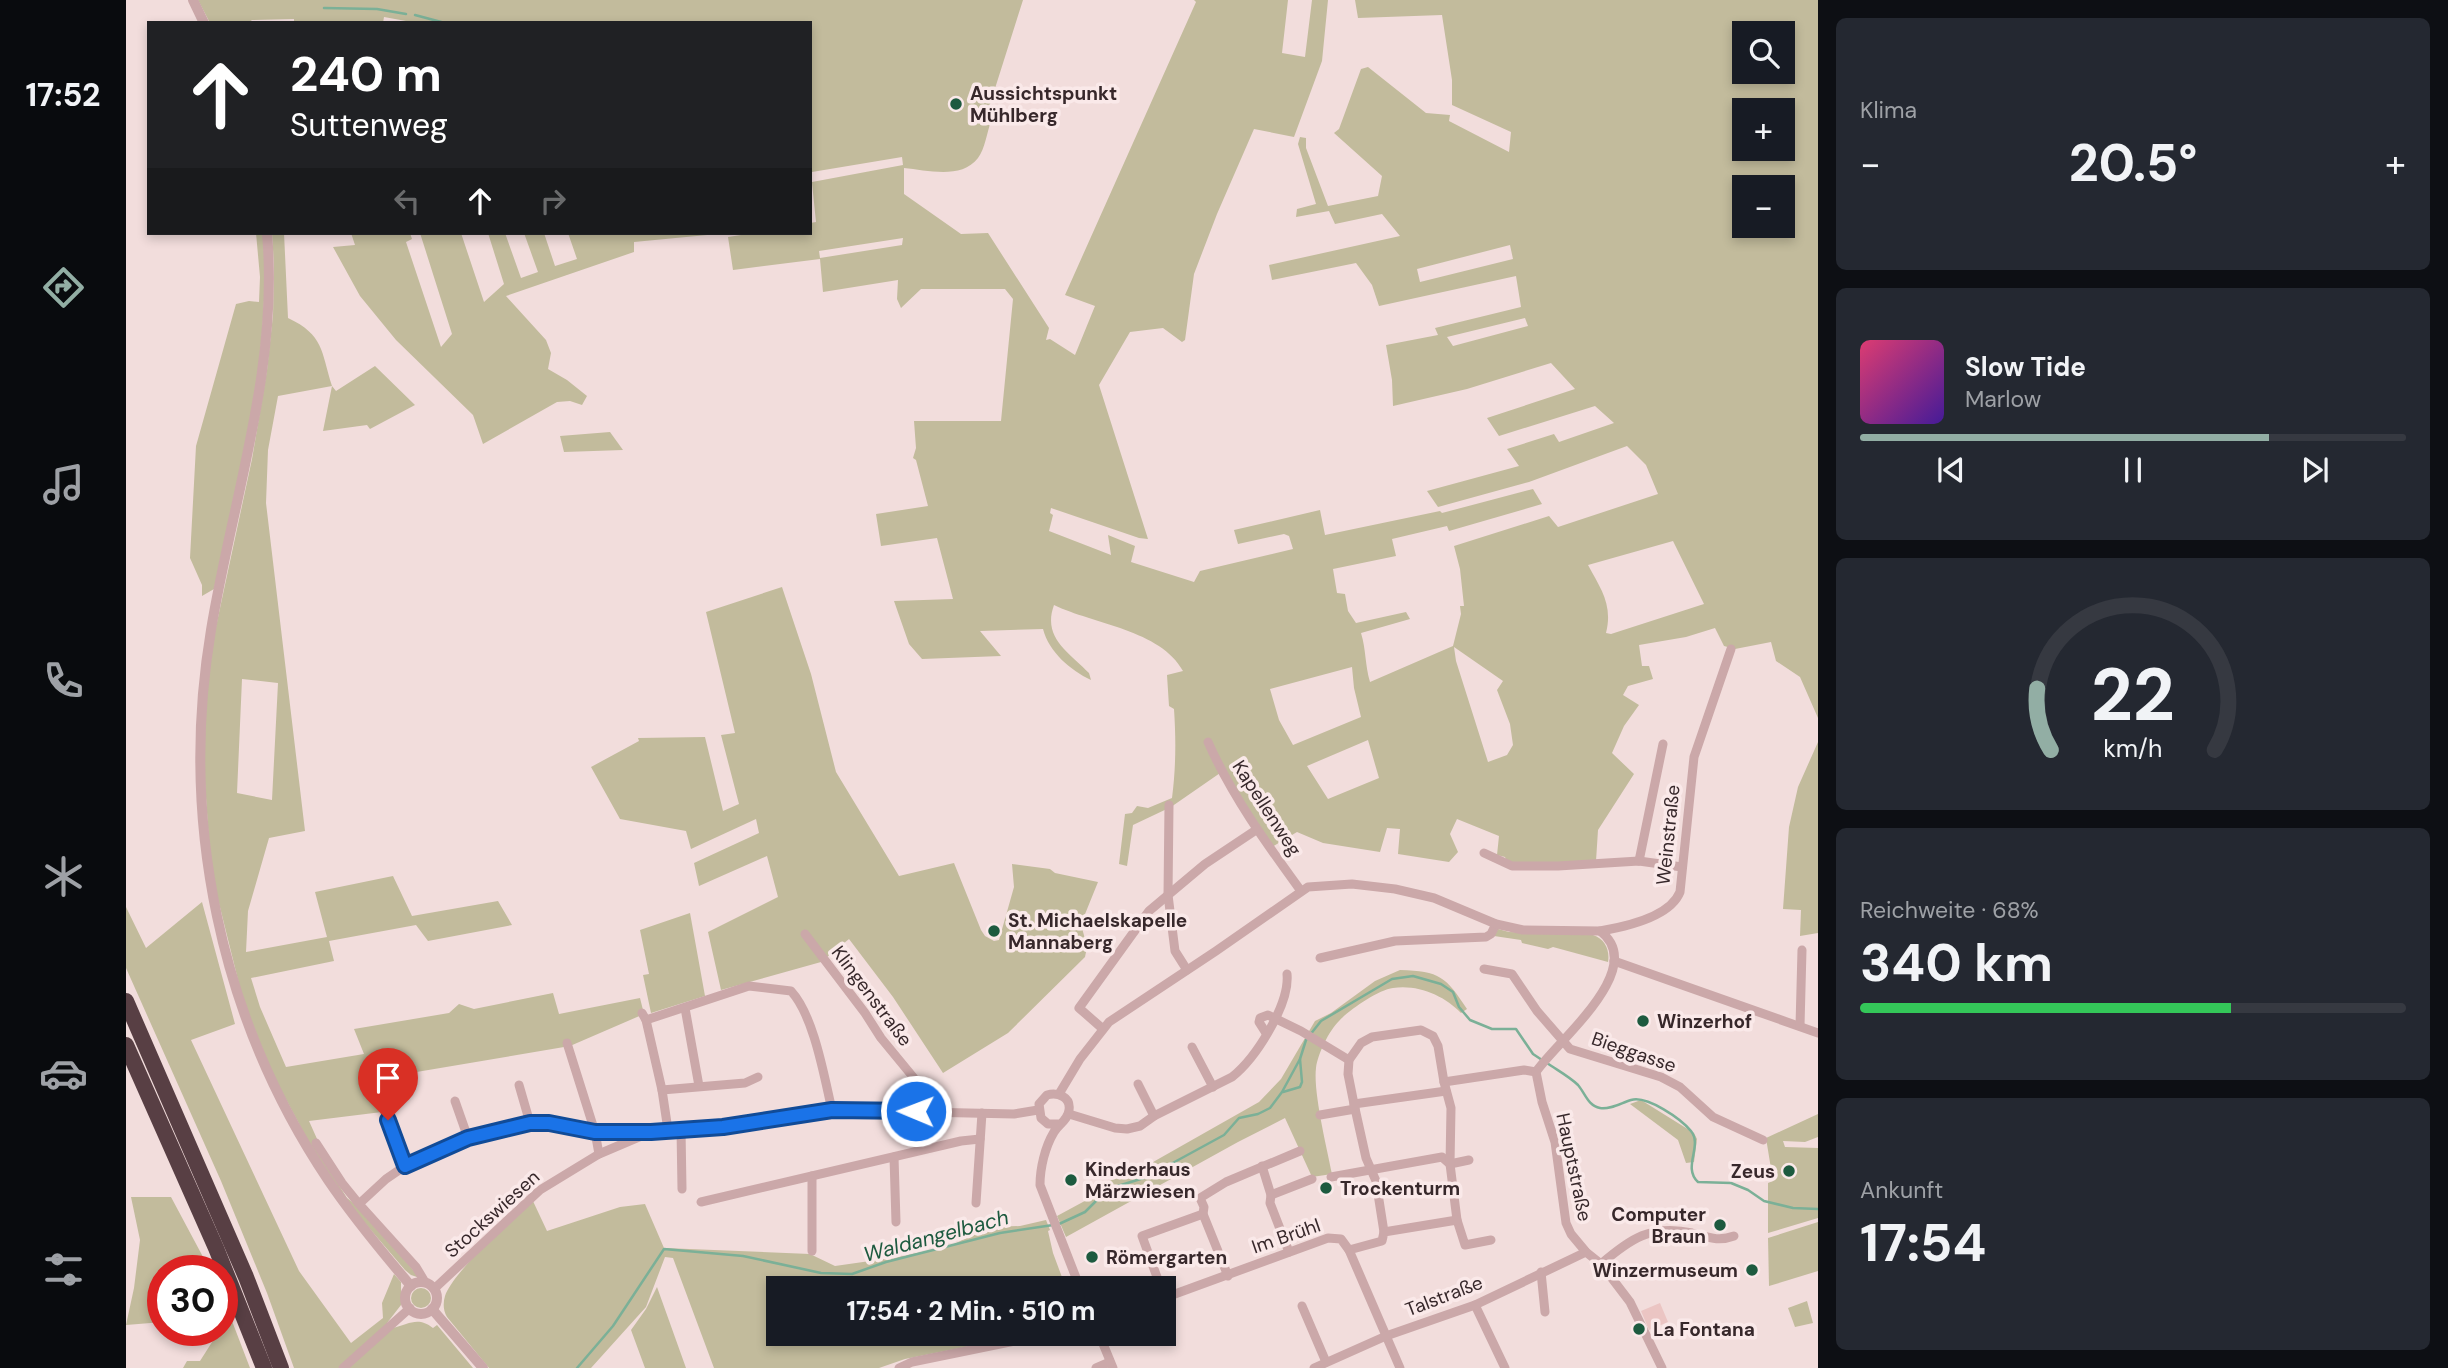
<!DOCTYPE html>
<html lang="de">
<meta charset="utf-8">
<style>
:root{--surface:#171b24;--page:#242831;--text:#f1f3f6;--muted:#9ea1a6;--line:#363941;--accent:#92aea4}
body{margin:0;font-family:"DM Sans",sans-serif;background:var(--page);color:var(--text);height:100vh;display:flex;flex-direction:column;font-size:26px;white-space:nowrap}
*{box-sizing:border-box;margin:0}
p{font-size:23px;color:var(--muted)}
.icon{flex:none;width:38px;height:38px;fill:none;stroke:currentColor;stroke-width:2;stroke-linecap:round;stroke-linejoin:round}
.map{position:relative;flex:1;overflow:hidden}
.drawer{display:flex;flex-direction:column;gap:18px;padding:18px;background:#0d0f14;width:630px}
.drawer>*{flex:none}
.top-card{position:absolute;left:21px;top:21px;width:665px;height:214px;border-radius:0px;box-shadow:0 4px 10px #0003;background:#202124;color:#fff;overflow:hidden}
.controls{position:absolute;left:1606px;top:21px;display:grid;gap:14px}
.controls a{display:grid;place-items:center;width:63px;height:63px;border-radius:0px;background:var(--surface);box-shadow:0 4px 10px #0003;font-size:35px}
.speed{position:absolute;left:21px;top:1255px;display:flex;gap:14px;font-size:35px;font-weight:700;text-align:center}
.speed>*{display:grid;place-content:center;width:91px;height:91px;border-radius:50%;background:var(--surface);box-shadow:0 4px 10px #0003;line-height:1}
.speed .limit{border:10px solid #d22;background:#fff;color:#111}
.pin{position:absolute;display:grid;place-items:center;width:60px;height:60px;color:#fff;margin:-72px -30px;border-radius:50% 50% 50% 0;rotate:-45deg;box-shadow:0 0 7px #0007}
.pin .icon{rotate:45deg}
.me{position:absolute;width:77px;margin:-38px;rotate:271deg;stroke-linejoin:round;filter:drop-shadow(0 0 5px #0008)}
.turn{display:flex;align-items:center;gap:24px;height:147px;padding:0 28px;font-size:32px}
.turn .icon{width:91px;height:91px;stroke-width:2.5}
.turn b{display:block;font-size:49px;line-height:60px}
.lanes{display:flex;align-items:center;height:66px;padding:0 28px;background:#0003;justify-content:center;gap:35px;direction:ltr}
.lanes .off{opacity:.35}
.big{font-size:52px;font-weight:700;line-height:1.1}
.drawer .card{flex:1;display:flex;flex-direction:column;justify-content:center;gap:10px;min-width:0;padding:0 24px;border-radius:10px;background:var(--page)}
.drawer .dial{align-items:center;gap:0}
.dial svg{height:182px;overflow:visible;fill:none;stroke:var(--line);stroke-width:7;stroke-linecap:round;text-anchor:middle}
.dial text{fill:var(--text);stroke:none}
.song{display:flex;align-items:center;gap:21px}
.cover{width:84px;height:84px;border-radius:10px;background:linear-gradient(135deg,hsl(340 70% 55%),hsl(260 70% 35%))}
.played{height:7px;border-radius:4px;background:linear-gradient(90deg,var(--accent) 75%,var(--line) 75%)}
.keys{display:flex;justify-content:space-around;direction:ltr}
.heat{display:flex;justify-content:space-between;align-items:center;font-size:38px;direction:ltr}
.charge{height:10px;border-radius:5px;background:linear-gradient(90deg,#34c759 68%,var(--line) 0)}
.trip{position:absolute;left:640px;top:1276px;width:410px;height:70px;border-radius:0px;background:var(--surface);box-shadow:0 4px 10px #0003;font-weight:700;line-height:70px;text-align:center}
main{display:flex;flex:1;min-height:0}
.tab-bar{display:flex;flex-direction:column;width:126px;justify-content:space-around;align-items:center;background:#090b0e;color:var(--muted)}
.tab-bar .icon{width:49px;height:49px}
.tab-bar .active{color:var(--accent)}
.tab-bar b{font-size:32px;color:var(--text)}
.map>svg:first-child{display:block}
</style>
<main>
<nav class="tab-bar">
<b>17:52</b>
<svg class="icon active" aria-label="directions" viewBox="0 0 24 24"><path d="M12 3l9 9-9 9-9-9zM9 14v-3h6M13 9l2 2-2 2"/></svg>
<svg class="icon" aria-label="music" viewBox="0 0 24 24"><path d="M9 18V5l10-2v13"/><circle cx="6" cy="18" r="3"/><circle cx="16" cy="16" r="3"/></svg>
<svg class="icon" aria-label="phone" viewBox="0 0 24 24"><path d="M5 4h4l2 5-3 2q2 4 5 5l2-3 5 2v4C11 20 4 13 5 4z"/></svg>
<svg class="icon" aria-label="climate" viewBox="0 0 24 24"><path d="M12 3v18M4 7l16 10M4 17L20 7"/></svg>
<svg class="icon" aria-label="car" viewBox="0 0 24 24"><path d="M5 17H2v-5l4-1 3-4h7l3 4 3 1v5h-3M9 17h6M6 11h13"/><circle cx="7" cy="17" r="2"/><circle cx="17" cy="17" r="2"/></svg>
<svg class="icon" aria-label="filters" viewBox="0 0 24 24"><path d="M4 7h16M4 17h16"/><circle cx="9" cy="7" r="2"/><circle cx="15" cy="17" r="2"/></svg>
</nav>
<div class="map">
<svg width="1692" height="1368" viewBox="0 0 1692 1368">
<rect width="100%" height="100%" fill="#f2dddc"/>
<g fill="#c2bb9c" fill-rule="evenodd">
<path d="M72,0H897L859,120L865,121C861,132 859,149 852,158C835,180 801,170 778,168V194L835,234L862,233L923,328L920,340L924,339L949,355L969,306L939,295L1070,2L1068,0H1162L1156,53L1179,57L1186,0H1202L1196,61L1168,137L1128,129L1091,214L1068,274L1059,340L1056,342L1037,328L1004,332L973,385L1022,539L1013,538L925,508L924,513L927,515L923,531L985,555L982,535L1009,546L1005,562L1068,582L1074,571L1167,549L1163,536L1158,534L1112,544L1108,530L1194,510L1199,535L1314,511L1316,513L1407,489L1416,504L1323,531L1321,526L1266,539L1270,556L1207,569L1211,593L1219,594L1222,611L1230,623L1280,612L1284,619L1235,633C1240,649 1239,665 1244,682L1327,646L1335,614L1334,606H1338L1334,569L1328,546L1423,516L1432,527L1532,494L1520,465L1501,446L1403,482L1312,507L1301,491L1393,466L1381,449L1428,434L1433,442L1488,423L1469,406L1373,436L1361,418L1449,389L1425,363L1341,389L1267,406L1266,380L1260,345L1312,335L1309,328L1395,307L1390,276L1253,306L1246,285L1230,263L1146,280L1143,265L1274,236L1256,214L1209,224L1203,211L1170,217L1171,209L1190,204L1172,144L1174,137L1180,138V148L1202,206L1252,196L1256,176L1208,133L1213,129L1235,69L1242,67L1300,113L1324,115L1323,121L1383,152L1385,132L1326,105V80L1316,15L1232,18L1229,0H1692V718L1674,677L1650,661L1645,642L1609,649L1598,646L1589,628L1560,637L1513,645L1516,666H1523L1527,679L1502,686L1497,695L1513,705L1498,726L1486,753L1508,774L1472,830L1470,861L1445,863L1381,862L1379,857L1371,855L1373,836L1331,819L1324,834L1332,852L1323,862L1272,854L1274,829L1261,828L1254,852L1197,843L1171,832L1146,847L1097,771L1045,807L1007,825L1001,866L993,864L999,814L1006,813L1011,806L1022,808L1046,798C1050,767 1050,739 1048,709L1043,706L1041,675L1057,671C1035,630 967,624 928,605C916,638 943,652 963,673L965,680C944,670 923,652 917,629L854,631L875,656L796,659L783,644L768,601L827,599L811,538L755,546L750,514L802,506L790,460L787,458L790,448L788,421H875L887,299L879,289H795L775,308L771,299L772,280L697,292L694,259L607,270L602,237L628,233H684V223L690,222L686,183L684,182V23H281L280,21L258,17L257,23H168V19L126,20L122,23H84ZM1619,33H1657V72H1619ZM1619,110H1657V149H1619ZM776,157L777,165L686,182V172ZM1619,187H1657V226H1619ZM777,238L776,245L694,258L693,251ZM1384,245L1387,259L1294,282L1291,269ZM1399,318L1402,326L1327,346L1321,337ZM1547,541L1578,604L1485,634L1480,633C1487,605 1475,589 1462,565ZM1328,647L1377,681L1371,690L1384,724L1387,745L1381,755L1362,762L1330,661ZM1226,667L1228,688L1235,717L1167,745L1153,720L1144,689ZM1242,740L1253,778L1202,799L1181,766Z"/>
<path d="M130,233H137C146,354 114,472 88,589L76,596V585L64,558L70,446L110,304L123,301L133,302L134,277Z"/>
<path d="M146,233H158L162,318C198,335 195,351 206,386L210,391L249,366L289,405L244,429L241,425L197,431L206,386L152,396L142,450L140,503L179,831L143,838L122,911L120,952L201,937L189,892L267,876L286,916L372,901L386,925L302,941L290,925L203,941L208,961L125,978L134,1007L160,1067L238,1054L228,1029L323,1013L333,1004L348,1009L427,993L433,1014L514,998L518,1014L444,1046L249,1079L244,1083L256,1112L183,1121L209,1179L221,1198L234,1208L294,1278L285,1275L279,1270L221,1202L187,1150L147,1075L117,1000L85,871L77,754L82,664L126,459L141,370L147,315L148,266ZM116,679L152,683L146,800L111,793Z"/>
<path d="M225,233H284L286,239L280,242L315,347L326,334L294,233H335L358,302L378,284L362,233H379L395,278L412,272L398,233H418L429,266L451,259L442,233H602L508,242V252L380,296L420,340L425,353L422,369L441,380L461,396L456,405L444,401L431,402L357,444L347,415L270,340L234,296L207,247L229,245Z"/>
<path d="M484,432L497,450L438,452L434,436Z"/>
<path d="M656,587L685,674L710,772L773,876L828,863L855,930L859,936L868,941L873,940L888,887L886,864L924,869L929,873L972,882L955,924L961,947L959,957L882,1033L817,1073L767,997L723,939L695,962L595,990L582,932L652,897L641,856L573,886L568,863L633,833L630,819L565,849L560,831L494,819L465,767L513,741L512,738L579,737L597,811L613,804L595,735L609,733L580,612Z"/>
<path d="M1692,742V933L1674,936L1675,910L1657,909L1663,827L1672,787Z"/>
<path d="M76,902L109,1024L65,1040L173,1271L225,1343L257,1318L256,1303L268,1274L275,1282V1305L261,1323L267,1328C283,1324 292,1316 307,1328L311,1325L347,1368H168L141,1293L95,1181L0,968V907L20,948Z"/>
<path d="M564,913L579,996L525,1013L517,975L523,974L514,930Z"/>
<path d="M1372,929L1383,932L1467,935C1479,939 1484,950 1482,962L1427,947L1422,949L1396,943L1395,940L1368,936Z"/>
<path d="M1274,970C1314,971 1320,977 1341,1009L1335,1013C1319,996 1292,984 1267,988C1252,990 1223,1010 1213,1021C1203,1031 1192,1053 1190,1068C1187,1092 1201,1148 1206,1174L1186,1177L1159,1118L1112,1142L940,1237L931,1216L968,1196L975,1184L1013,1170L1133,1102L1155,1079L1189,1021L1205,1013L1249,981Z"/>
<path d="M1515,1100L1568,1133L1571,1139L1568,1162L1560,1163L1552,1140L1504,1104Z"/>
<path d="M1692,1114V1137L1679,1142L1657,1141L1659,1147L1692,1148V1218L1642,1233V1183L1647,1181L1640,1138Z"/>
<path d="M5,1197H45L84,1270H37V1322L0,1325L8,1288L14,1240Z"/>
<path d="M406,1199L421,1231L494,1207L519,1204L538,1248L684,1254L709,1266L772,1257L824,1246L863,1227L894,1226L920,1220L924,1230L922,1231L927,1253L940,1288H653V1334H904L779,1359L753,1368H588L547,1258L539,1257L520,1307L465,1368H363L321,1317C317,1310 317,1303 319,1296C327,1272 386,1219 406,1199Z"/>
<path d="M1692,1222V1271L1643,1286L1642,1238Z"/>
<path d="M531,1287L560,1368H519L505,1330L520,1309Z"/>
<circle cx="295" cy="1298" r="10"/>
<path d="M96,1295L124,1368H57L61,1361H74L88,1339V1330H96Z"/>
<path d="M1681,1301L1687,1323L1669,1327L1662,1308Z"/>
</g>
<path fill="#ebc5c3" d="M1534,1303L1542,1322L1523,1330L1515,1311Z"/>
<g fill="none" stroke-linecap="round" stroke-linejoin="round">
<g stroke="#7bb097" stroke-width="2.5">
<path d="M198,8L251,9L280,14"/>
<path d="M289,15L319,23"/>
<path d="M1421,1063C1431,1070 1444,1077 1452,1085C1459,1093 1462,1106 1474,1108C1484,1110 1495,1103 1505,1100C1521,1095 1555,1119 1565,1131C1577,1146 1556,1167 1572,1182L1605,1183L1622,1190L1638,1201L1667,1208L1692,1209"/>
<path d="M1157,1092L1174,1087L1176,1082L1174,1059"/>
<path d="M933,1224L959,1212L982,1189L1021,1177L1098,1135L1113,1118L1132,1114L1144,1108L1156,1092L1174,1059L1180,1040L1195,1021L1266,979L1287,976L1315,984L1327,992L1333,1007L1344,1020L1366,1029H1390L1407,1054L1416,1060"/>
<path d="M451,1368L487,1326L538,1249L617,1256L695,1273L726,1274L760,1262L874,1233L927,1225"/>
</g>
<g stroke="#cba8a9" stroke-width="9">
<path d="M1082,742C1106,796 1140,843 1175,891"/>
<path d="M1043,805L1042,895L1049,951L1061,970"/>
<path d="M1358,853L1386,866H1432L1513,861L1556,867"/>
<path d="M1513,861L1537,744"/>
<path d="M679,934L739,1013L755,1038L806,1100L810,1111"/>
<path d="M1194,958L1269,941L1360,937L1365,934L1370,924"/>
<path d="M1488,961L1692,1033"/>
<path d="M1358,969L1386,974L1411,1011L1444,1049L1535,1077L1554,1087L1587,1117L1637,1140"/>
<path d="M559,1008L573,1086"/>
<path d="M516,1013L520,1020L536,1090L542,1130"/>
<path d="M520,1020L623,986L665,991C688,1016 698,1076 706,1110"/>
<path d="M1674,1026L1676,950"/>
<path d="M977,1029L953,1008L1023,911L1079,864L1130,830"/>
<path d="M1140,1033L1133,1022L1134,1018L1142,1015L1175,1031L1223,1060"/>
<path d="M441,1043L469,1132L473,1154"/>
<path d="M1066,1047L1087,1087"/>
<path d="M1318,1082L1398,1070L1410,1072"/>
<path d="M1012,1084L1028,1116"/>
<path d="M393,1085L404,1123"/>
<path d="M536,1090L619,1083L632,1077"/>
<path d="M933,1094L954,1059L983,1022L1090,951L1182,887L1226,884L1269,889L1308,898L1370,924L1397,930L1474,931"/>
<path d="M253,1097L279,1166"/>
<path d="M329,1101L342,1138"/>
<path d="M1228,1104L1320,1091"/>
<path d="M943,1114L989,1128L1001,1129L1014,1126L1028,1116L1106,1077C1130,1058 1164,1004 1161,974"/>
<path d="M1194,1115L1229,1109"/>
<path d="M933,1124H922L915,1118L913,1104L921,1095C932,1092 945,1097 943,1110C942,1120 933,1124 928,1132C919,1147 914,1168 914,1185L954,1288"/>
<path d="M555,1129L556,1189"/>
<path d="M190,1143L216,1183L233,1204"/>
<path d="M768,1157L770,1222"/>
<path d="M1136,1166L1145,1195L1144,1203L1163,1252"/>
<path d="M1205,1177L1316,1157L1324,1164L1343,1160"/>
<path d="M1145,1195L1186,1179"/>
<path d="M575,1202L835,1141L854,1139"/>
<path d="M850,1203L856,1113"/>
<path d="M1258,1232L1250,1181L1240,1158L1228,1104L1222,1074L1223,1060L1235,1043L1246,1037L1295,1030L1307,1036L1312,1046L1318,1082L1325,1108L1324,1164L1331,1220L1339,1245L1365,1240"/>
<path d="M1223,1250L1256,1241L1258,1232L1331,1220"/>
<path d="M686,1251V1176"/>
<path d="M1475,1264C1504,1239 1525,1224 1566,1233C1582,1237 1592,1242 1608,1236"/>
<path d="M1415,1272L1419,1312"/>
<path d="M1102,1276L1077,1214L1078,1207L1074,1198L1100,1182L1174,1151"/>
<path d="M299,1282L290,1267L233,1204L260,1179L279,1166L342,1138L404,1123H423L469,1132H525L597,1127L706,1110L888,1114L912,1110"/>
<path d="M1035,1288L1016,1236L1077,1214"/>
<path d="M308,1289L414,1190L473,1154L520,1134"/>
<path d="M1038,1298L1202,1238L1215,1239L1223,1250L1274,1368"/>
<path d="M1349,1305L1379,1368"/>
<path d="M1176,1306L1200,1362"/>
<path d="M973,1334L987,1368"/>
<path d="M217,1368L284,1308"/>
<path d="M773,1368L786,1362L923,1334"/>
<path d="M970,1368L984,1362"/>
<path d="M1188,1368L1260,1336L1349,1305L1460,1252"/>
<path d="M1536,1368L1504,1302L1475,1264L1460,1252L1445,1234L1440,1223L1429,1142L1416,1102L1410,1072C1430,1042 1524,968 1474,931C1498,927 1544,917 1554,892L1568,757L1605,649"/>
</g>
<g stroke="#cba8a9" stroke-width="10">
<path d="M67,0L78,23"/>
<path d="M141,233C153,369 107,497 85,630C53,821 94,1019 202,1180C227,1217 256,1252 285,1286"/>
<circle cx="295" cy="1298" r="16"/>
<path d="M306,1309L357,1368"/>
</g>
<g stroke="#583f44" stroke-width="16">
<path d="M0,1001L120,1277L155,1368"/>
<path d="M0,1045L90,1248L138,1368"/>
</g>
</g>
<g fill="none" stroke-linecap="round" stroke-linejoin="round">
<defs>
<path id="route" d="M262,1120L279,1166L342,1138L404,1123H423L469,1132H525L597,1127L706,1110L790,1111"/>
</defs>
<use href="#route" stroke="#114b97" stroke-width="18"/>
<use href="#route" stroke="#1a73e8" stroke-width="12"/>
</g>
<g fill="#1d5a3f" stroke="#fae9e9" stroke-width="2.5">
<circle cx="830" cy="104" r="7"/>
<circle cx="868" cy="931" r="7"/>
<circle cx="1517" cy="1021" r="7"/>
<circle cx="1663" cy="1171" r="7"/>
<circle cx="945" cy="1180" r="7"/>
<circle cx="1200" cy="1188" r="7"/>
<circle cx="1594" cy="1225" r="7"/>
<circle cx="966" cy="1257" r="7"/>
<circle cx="1626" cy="1270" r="7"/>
<circle cx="1513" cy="1329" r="7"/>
</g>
<g text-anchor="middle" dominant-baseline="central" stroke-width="7" stroke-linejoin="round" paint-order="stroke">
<g font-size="19" font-weight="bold" fill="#37282b" stroke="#fae9e9" text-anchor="start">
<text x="844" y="93">Aussichtspunkt<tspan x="844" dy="22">Mühlberg</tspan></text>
<text x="882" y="920">St. Michaelskapelle<tspan x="882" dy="22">Mannaberg</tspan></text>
<text x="1531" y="1021">Winzerhof</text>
<text x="959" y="1169">Kinderhaus<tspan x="959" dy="22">Märzwiesen</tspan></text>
<text x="1649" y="1171" text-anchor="end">Zeus</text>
<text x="1214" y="1188">Trockenturm</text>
<text x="1580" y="1214" text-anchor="end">Computer<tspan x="1580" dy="22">Braun</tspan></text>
<text x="980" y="1257">Römergarten</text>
<text x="1612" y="1270" text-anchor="end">Winzermuseum</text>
<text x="1527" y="1329">La Fontana</text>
</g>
<g font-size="19" fill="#37282b" stroke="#fae9e9">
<text transform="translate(1141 808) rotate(57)">Kapellenweg</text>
<text transform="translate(1542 835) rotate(-84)">Weinstraße</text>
<text transform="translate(746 996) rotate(53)">Klingenstraße</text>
<text transform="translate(1508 1052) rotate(19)">Bieggasse</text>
<text transform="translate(1448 1167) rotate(78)">Hauptstraße</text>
<text transform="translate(366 1214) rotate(-42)">Stockswiesen</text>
<text transform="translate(1160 1236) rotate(-19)">Im Brühl</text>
<text transform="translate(1318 1296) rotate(-21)">Talstraße</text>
</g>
<g font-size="21" font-style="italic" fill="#1d5a3f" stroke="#fae9e9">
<text transform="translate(810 1236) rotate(-15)">Waldangelbach</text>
</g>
</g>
</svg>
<div class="controls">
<a><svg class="icon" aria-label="search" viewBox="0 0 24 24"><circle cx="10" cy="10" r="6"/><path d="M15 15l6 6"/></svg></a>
<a>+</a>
<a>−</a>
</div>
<div class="speed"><div class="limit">30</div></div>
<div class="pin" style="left:262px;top:1120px;background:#d93025"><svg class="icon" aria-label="arrive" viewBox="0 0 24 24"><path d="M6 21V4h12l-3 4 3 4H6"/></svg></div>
<svg class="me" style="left:790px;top:1111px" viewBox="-20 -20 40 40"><circle r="17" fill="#1a73e8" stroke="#fff" stroke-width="3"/><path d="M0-11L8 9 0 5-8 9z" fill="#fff"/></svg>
<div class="trip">17:54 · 2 Min. · 510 m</div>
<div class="top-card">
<div class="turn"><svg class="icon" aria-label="ahead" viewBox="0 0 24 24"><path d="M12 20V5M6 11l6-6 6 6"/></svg><div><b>240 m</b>Suttenweg</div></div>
<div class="lanes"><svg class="icon off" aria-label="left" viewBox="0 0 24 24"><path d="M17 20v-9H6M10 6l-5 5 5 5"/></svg><svg class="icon" aria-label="ahead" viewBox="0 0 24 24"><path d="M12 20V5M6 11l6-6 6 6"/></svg><svg class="icon off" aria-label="right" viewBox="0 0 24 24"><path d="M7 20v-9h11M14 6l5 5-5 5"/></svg></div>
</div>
</div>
<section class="drawer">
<div class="card"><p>Klima</p>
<div class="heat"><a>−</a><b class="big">20.5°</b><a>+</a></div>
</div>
<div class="card">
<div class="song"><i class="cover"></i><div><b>Slow Tide</b><p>Marlow</p></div></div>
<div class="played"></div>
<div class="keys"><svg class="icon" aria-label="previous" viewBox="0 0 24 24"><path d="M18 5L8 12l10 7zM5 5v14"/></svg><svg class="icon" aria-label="pause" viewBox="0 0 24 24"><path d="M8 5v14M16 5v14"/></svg><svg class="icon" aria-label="next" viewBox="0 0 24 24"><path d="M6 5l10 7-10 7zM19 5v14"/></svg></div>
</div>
<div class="card dial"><svg viewBox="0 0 100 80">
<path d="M14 69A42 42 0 1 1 86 69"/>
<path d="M14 69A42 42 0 0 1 8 42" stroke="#92aea4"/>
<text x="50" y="56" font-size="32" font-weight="700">22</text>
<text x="50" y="72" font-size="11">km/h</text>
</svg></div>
<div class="card"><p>Reichweite · 68%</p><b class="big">340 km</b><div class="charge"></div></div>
<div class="card"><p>Ankunft</p><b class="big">17:54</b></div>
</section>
</main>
